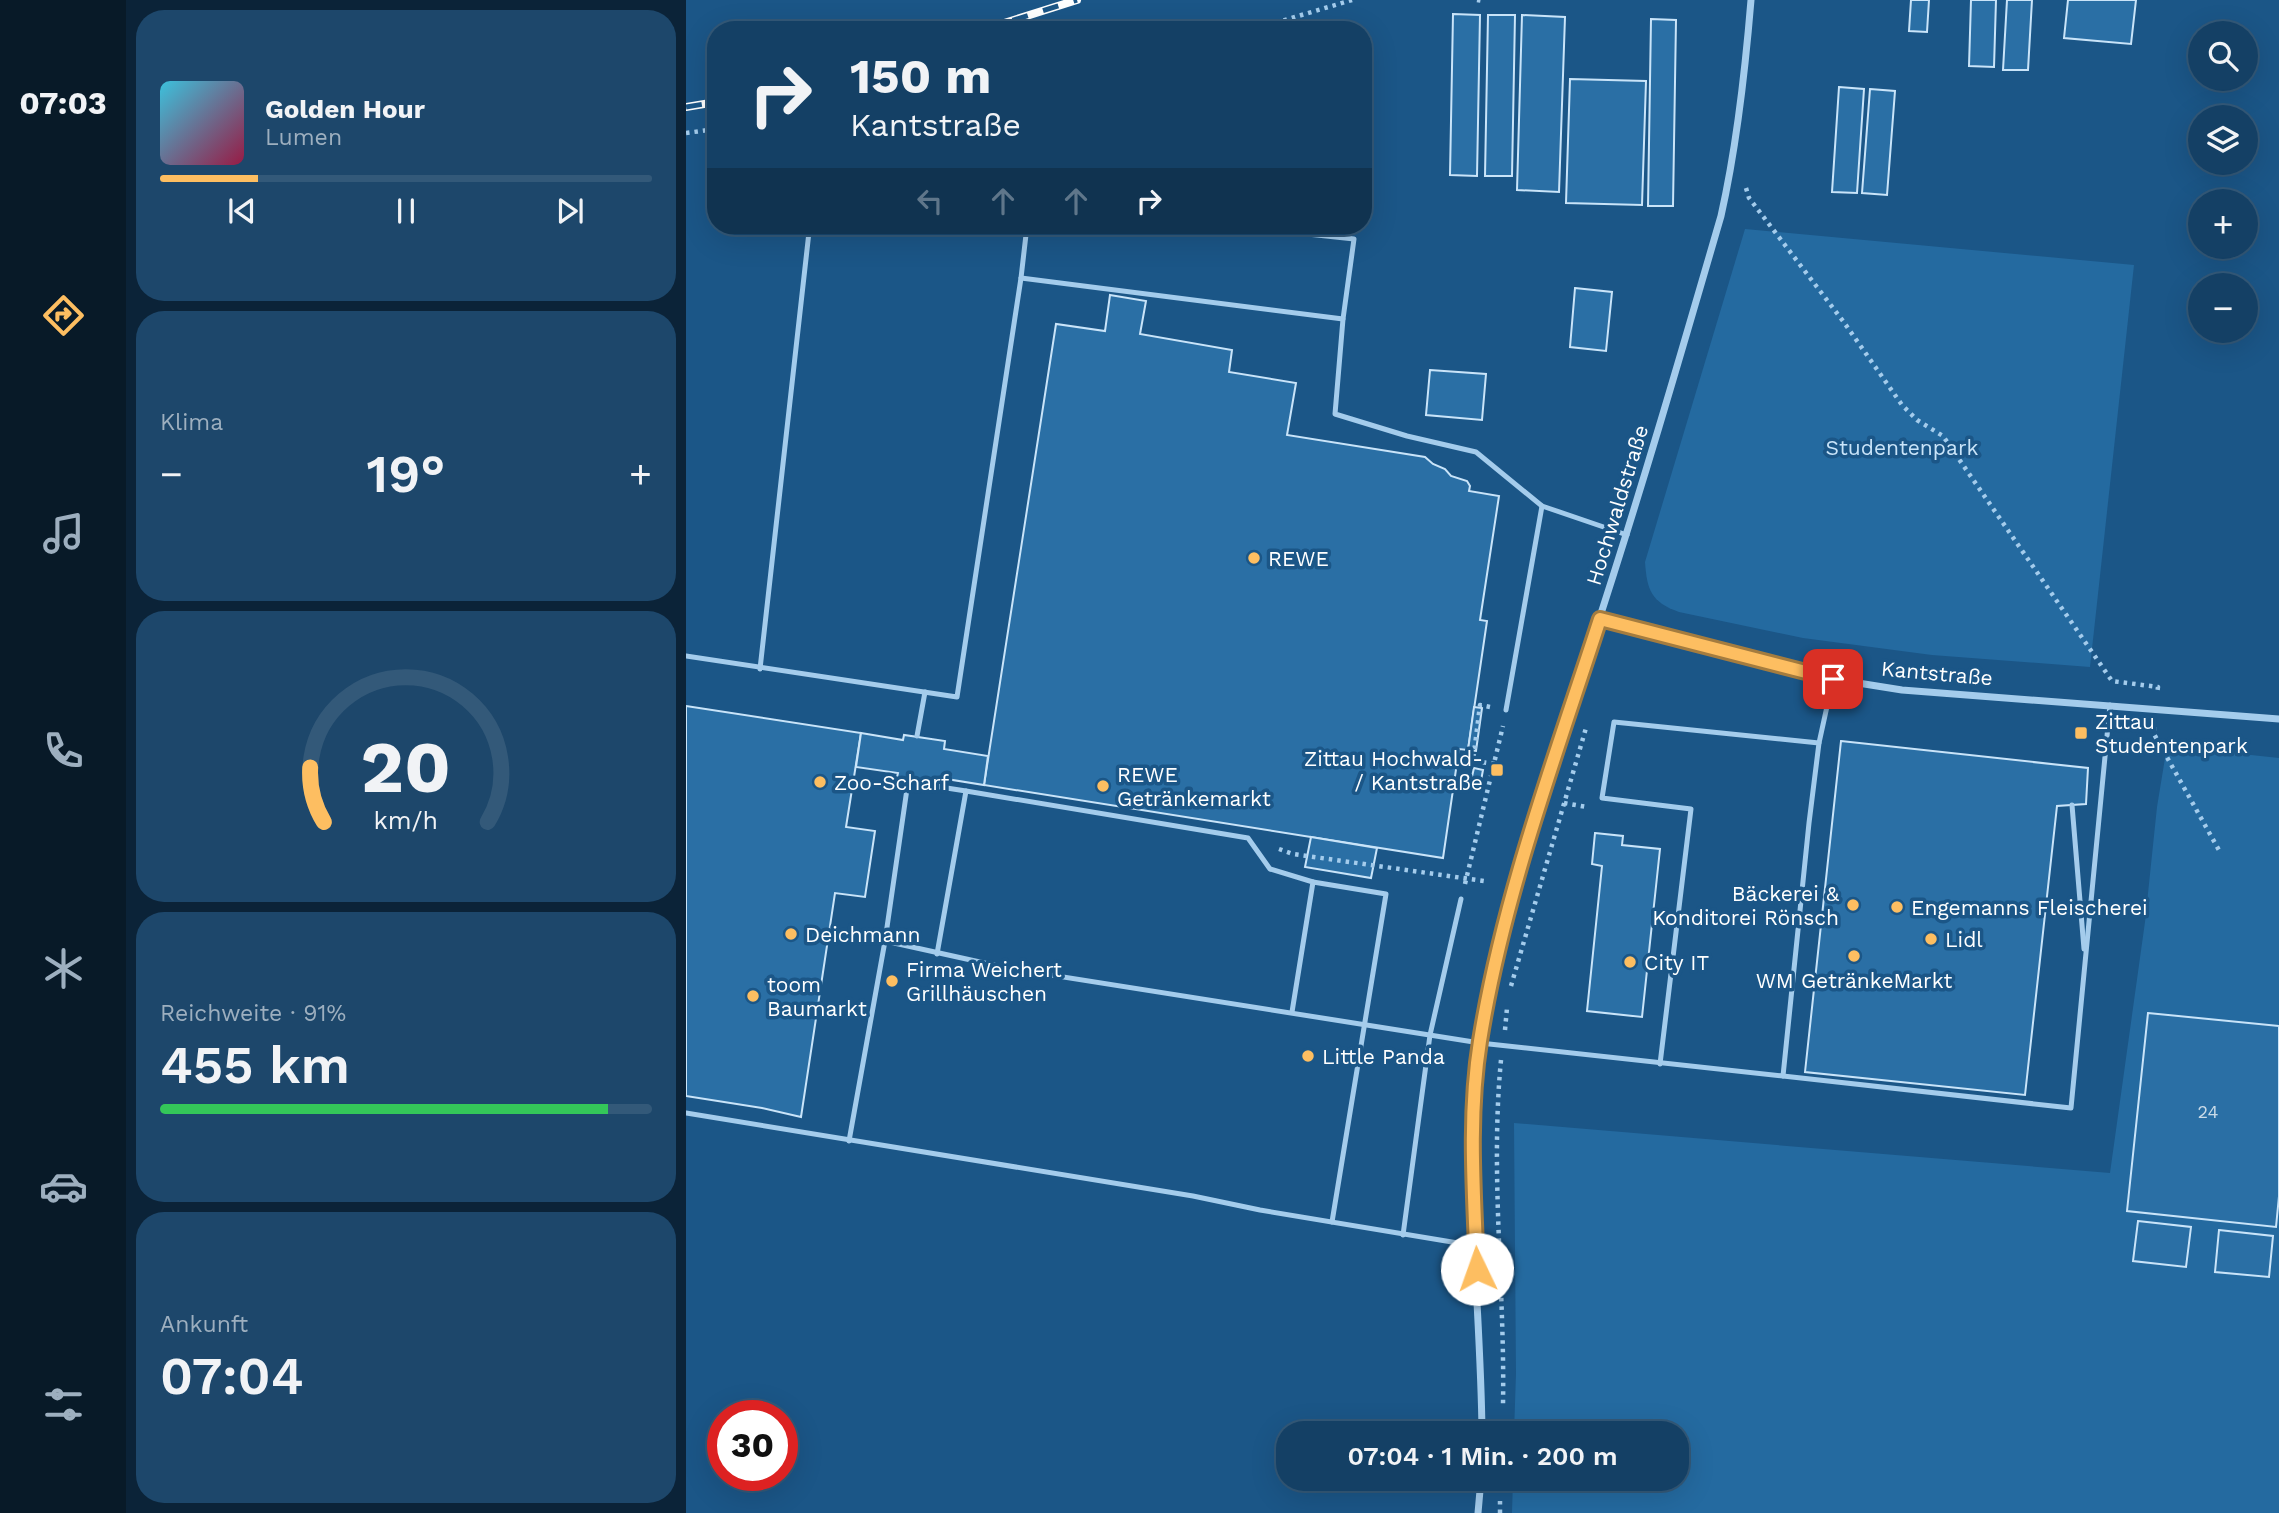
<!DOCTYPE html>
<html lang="de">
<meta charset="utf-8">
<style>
:root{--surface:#144065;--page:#1d476b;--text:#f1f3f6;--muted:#9dafbf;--line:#335979;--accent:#fdbe61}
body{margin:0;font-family:"Work Sans",sans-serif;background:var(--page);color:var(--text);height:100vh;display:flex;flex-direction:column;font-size:26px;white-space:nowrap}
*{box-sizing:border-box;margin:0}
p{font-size:23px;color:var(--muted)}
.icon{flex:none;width:38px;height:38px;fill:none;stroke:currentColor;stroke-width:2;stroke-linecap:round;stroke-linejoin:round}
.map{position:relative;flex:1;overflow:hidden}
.sheet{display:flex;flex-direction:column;gap:10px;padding:10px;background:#0b2338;width:560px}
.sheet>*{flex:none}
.guide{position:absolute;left:21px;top:21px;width:665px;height:214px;border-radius:28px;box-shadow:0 7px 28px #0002,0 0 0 2px var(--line);background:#144065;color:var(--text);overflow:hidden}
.fabs{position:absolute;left:1502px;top:21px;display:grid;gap:14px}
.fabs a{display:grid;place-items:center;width:70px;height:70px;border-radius:50%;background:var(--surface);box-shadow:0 7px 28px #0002,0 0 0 2px var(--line);font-size:35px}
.speed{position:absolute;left:21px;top:1400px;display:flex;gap:14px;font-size:35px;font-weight:700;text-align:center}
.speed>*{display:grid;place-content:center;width:91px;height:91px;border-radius:50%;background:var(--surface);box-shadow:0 7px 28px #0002,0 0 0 2px var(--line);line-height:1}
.speed .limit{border:10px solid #d22;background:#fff;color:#111}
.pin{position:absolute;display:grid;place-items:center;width:60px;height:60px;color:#fff;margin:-30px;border-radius:14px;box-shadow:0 4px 10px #0006}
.me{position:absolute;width:77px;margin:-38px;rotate:357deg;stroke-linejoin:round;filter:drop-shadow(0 0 5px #0008)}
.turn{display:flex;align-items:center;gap:24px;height:147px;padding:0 28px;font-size:32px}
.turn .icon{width:91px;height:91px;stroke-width:2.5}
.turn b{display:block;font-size:49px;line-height:60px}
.lanes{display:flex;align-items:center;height:66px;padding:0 28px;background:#0003;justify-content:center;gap:35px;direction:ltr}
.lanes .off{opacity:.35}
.big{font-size:52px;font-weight:600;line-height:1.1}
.sheet .widget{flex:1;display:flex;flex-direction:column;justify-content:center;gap:10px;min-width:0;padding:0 24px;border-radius:28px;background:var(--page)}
.sheet .dial{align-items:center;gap:0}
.dial svg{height:182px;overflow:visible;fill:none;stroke:var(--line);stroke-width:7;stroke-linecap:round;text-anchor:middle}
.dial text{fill:var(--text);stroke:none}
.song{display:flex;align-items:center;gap:21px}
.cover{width:84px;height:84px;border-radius:10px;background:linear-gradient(135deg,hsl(190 70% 55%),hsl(340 70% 35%))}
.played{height:7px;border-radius:4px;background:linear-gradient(90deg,var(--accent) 20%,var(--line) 20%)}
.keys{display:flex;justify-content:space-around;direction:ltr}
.heat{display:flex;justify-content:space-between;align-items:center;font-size:38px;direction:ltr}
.charge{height:10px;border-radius:5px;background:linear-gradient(90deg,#34c759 91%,var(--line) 0)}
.trip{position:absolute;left:590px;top:1421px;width:413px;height:70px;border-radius:28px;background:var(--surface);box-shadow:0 7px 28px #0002,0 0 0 2px var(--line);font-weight:600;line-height:70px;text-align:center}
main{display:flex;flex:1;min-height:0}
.menu{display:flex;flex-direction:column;width:126px;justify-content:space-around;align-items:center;background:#081a28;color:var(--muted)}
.menu .icon{width:49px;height:49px}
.menu .on{color:var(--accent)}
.menu b{font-size:32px;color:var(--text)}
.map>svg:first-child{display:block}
</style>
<main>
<nav class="menu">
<b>07:03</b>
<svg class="icon on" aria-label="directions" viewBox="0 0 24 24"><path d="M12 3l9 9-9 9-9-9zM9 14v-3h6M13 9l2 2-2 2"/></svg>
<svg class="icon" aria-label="music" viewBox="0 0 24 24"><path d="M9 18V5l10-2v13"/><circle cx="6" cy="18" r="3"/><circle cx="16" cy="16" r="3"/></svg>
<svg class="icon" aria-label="phone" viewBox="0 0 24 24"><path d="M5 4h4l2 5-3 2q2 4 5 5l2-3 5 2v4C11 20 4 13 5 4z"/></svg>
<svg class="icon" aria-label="climate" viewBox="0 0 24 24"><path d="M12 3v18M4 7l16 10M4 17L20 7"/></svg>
<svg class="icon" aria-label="car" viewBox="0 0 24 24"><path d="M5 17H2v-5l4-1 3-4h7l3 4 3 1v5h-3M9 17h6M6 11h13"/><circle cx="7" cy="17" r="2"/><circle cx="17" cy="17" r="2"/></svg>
<svg class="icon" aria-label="filters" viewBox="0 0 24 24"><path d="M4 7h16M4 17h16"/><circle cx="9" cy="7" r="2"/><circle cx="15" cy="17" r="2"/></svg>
</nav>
<section class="sheet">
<div class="widget">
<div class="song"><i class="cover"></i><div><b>Golden Hour</b><p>Lumen</p></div></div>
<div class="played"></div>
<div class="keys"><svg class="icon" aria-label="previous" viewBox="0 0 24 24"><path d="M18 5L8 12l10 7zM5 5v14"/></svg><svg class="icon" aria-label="pause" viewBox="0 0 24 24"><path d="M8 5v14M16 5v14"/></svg><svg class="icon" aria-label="next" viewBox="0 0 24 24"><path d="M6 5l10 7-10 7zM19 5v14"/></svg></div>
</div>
<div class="widget"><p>Klima</p>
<div class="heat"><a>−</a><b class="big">19°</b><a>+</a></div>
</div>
<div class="widget dial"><svg viewBox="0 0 100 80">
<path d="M14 69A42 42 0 1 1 86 69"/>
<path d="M14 69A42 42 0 0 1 8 45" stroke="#fdbe61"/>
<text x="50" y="56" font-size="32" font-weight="700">20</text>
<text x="50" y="72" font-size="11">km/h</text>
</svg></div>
<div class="widget"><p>Reichweite · 91%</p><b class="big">455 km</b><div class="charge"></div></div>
<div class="widget"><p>Ankunft</p><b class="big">07:04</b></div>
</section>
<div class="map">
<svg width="1593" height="1513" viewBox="0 0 1593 1513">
<rect width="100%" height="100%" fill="#1b5687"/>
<g fill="#246aa0">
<path d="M1059,229L1448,265L1404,667L1246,655L1117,638L993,612C965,602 961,590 959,562Z"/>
<path d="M1481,746L1593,758V1513H826L827,1479H990V1433H828L830,1374L828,1123L1424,1173L1459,922L1471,807Z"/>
</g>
<g fill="#2a6fa5" stroke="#c9e4f9" stroke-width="2">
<path d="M1225,0H1243L1241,32L1223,31Z"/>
<path d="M1285,0H1310L1308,67L1283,66Z"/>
<path d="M1321,0H1346L1342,70H1317Z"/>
<path d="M1382,0H1450L1445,44L1378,38Z"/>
<path d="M767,14L794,15L791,176L764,175Z"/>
<path d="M802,15H829L826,176H799Z"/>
<path d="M836,15L879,17L873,192L831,190Z"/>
<path d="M965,19L990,20L987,206H962Z"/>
<path d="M884,79L960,81L956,205L880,203Z"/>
<path d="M1153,87L1178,89L1171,193L1146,192Z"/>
<path d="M1184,89L1209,91L1201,195L1176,193Z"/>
<path d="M889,288L926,292L920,351L884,347Z"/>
<path d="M424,295L460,301L454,334L546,350L543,372L610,383L601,435L739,457L747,464L759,469L765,476L781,481L784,486L783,491L813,496L794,620L801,621L782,750L773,749L757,858L298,785L370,324L419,331Z"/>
<path d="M744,370L800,374L796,420L740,415Z"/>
<path d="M0,706L175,733L160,827L189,831L179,897L149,893L115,1117L76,1108L0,1096Z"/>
<path d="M788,707L796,708L790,751L782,750Z"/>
<path d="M175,733L217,740L218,735L259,741L258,749L302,756L298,785L254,778L253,784L211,777L212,773L170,767Z"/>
<path d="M1155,741L1402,768L1400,804L1371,806L1339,1095L1119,1072Z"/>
<path d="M788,768L797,770L793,791L783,789Z"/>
<path d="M909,833L937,836L936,845L974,849L956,1017L901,1011L916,866L906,864Z"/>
<path d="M625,837L691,848L685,878L619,867Z"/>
<path d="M1462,1013L1593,1026V1196L1590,1227L1441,1211Z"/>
<path d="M1452,1221L1505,1227L1500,1267L1447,1261Z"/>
<path d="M1533,1230L1587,1236L1583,1277L1529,1272Z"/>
</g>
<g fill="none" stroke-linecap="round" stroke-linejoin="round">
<g stroke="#a4ccec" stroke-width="4.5" stroke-dasharray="3.5 5" stroke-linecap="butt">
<path d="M791,0L797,1"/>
<path d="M565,30L666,0"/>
<path d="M0,133L30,129"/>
<path d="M1060,188L1063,198L1157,321L1216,405L1231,420L1257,436L1426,681L1472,687L1471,694"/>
<path d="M804,707L794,705L787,761L809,764"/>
<path d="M1468,727V734L1534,852"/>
<path d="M878,803L901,807"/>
<path d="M593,849L607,854L798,881"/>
<path d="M779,884L817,726"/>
<path d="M825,986L900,728"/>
<path d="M819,1030L821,1008"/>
<path d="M815,1060C804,1174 819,1290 817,1404"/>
<path d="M814,1513V1500"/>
</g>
<g stroke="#a4ccec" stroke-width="5">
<path d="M335,278L657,319L668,239L546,226"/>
<path d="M657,319L649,414L721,436L790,452L856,506L941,535"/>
<path d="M0,656L271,697L335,278L341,226"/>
<path d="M74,669L123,232L126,226"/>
<path d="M820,710L856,506"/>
<path d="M231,736L239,692"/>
<path d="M1386,805L1398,949"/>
<path d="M627,882L700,894L646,1222"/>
<path d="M199,941L321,968L794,1043L1097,1076L1123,823L1133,743L1147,679"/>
<path d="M251,954L280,791L562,838L584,869L627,882L606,1012"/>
<path d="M974,1064L1005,809L916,798L928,722L1133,743"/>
<path d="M1097,1076L1385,1108L1424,705"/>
<path d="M0,1113L507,1196L574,1210L790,1246"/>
<path d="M163,1141L199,941L222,782L280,791"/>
<path d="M717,1235L744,1035L775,899"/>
</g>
<g stroke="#a4ccec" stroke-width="7">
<path d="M913,619L1147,679L1216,690L1593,719"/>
<path d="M796,1433C795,1305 776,1170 794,1043C812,908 865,768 907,638C953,498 994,357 1035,216C1051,145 1059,73 1065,0"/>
<path d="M792,1513L795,1479"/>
</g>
<defs>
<g id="rail">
<path d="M296,30L391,0"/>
<path d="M0,107L30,102"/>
</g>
</defs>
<use href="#rail" stroke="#fff" stroke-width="8"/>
<use href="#rail" stroke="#1b5687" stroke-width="5" stroke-dasharray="16" stroke-linecap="butt"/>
</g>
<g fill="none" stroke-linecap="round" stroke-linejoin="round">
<defs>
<path id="route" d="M791,1269C788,1193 782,1116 794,1041C817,897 869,758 914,619L1147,679"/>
</defs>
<use href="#route" stroke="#a47c3f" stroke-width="18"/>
<use href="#route" stroke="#fdbe61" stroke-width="12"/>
</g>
<g fill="#fdbe61" stroke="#1b5687" stroke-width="2.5">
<circle cx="568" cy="558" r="7"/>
<rect x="1388" y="726" width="14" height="14" rx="3.5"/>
<rect x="804" y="763" width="14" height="14" rx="3.5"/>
<circle cx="134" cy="782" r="7"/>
<circle cx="417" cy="786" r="7"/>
<circle cx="1167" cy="905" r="7"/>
<circle cx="1211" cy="907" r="7"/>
<circle cx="105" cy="934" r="7"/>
<circle cx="1245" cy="939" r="7"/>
<circle cx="1168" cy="956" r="7"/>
<circle cx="944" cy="962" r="7"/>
<circle cx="206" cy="981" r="7"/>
<circle cx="67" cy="996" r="7"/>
<circle cx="622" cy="1056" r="7"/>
</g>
<g text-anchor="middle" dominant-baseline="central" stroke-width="7" stroke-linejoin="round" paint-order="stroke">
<g font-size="18" fill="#cadbe8">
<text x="1522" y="1111">24</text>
</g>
<g font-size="21" fill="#c9e4f9" stroke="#1b5687">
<text x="1216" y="447">Studentenpark</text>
</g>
<g font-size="21" fill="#fff" stroke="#1b5687">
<text transform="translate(931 505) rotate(-73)">Hochwaldstraße</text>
<text transform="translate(1251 673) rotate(5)">Kantstraße</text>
</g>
<g font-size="21" fill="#fff" stroke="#1b5687" text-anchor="start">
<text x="582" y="558">REWE</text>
<text x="1409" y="721">Zittau<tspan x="1409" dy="24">Studentenpark</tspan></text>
<text x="797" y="758" text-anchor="end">Zittau Hochwald-<tspan x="797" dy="24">/ Kantstraße</tspan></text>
<text x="431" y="774">REWE<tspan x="431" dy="24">Getränkemarkt</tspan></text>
<text x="148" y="782">Zoo-Scharf</text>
<text x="1153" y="893" text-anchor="end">Bäckerei &amp;<tspan x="1153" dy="24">Konditorei Rönsch</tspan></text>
<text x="1225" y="907">Engemanns Fleischerei</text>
<text x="119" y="934">Deichmann</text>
<text x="1259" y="939">Lidl</text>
<text x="958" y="962">City IT</text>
<text x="220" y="969">Firma Weichert<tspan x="220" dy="24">Grillhäuschen</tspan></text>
<text x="1168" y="980" text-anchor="middle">WM GetränkeMarkt</text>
<text x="81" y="984">toom<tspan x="81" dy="24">Baumarkt</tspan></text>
<text x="636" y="1056">Little Panda</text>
</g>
</g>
</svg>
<div class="fabs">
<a><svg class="icon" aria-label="search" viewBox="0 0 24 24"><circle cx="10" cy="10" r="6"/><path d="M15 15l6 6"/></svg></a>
<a><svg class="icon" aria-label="layers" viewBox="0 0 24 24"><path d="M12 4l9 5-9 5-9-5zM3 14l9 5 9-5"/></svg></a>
<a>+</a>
<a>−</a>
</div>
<div class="speed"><div class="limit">30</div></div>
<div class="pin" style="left:1147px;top:679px;background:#d93025"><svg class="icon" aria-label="arrive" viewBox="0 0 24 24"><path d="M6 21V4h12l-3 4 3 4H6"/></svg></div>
<svg class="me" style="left:791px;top:1269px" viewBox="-20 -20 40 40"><circle r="19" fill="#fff"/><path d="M0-13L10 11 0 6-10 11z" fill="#fdbe61"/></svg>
<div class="trip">07:04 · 1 Min. · 200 m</div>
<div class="guide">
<div class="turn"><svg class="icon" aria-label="right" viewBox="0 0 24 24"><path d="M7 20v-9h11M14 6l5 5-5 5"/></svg><div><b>150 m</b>Kantstraße</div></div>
<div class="lanes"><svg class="icon off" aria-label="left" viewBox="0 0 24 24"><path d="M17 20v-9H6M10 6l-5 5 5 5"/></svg><svg class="icon off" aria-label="ahead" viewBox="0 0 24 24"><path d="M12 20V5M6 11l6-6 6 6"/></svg><svg class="icon off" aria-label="ahead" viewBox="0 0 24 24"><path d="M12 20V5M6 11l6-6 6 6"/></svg><svg class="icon" aria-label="right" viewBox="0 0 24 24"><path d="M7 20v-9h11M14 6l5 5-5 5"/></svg></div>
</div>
</div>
</main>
